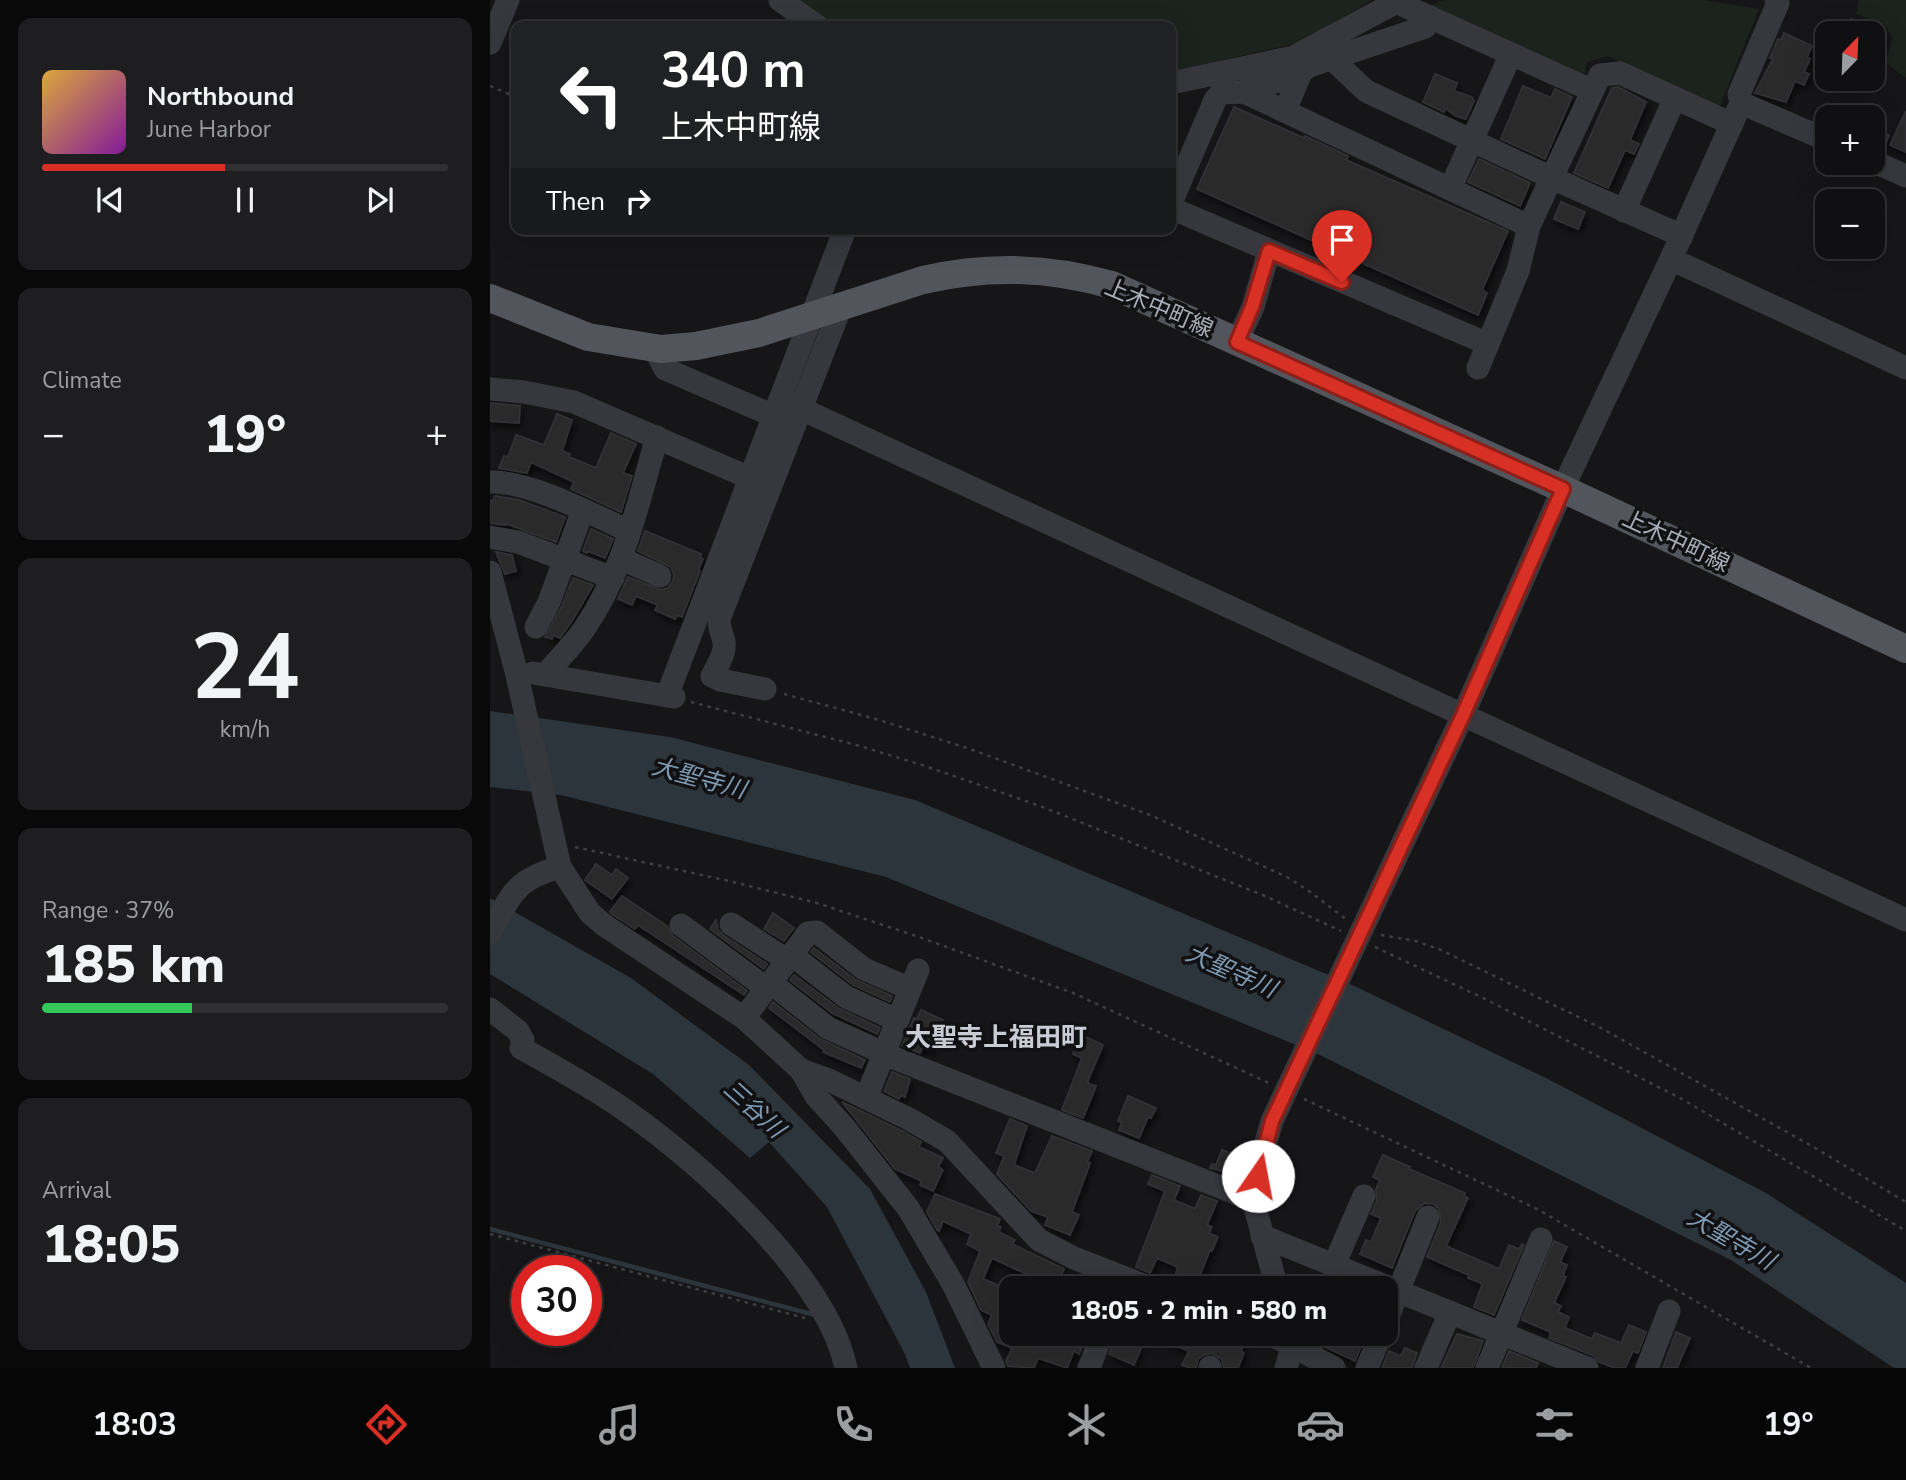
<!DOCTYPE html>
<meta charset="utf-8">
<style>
:root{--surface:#101012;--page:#1e1e20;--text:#f1f3f6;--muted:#9c9d9f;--line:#303032;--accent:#d93025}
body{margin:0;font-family:"Nunito Sans","Noto Sans JP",sans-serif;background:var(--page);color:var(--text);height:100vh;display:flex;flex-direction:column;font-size:26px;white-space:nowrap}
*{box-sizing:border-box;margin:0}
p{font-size:23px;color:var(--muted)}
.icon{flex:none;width:38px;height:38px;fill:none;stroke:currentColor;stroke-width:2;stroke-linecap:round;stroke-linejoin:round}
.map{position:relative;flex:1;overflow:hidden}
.drawer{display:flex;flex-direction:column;gap:18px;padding:18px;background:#09090a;width:490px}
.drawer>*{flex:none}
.banner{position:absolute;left:21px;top:21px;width:665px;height:214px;border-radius:14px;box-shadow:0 7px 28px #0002,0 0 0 2px var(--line);background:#202124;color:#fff;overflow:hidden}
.needle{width:46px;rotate:23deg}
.tools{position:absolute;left:1325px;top:21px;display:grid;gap:14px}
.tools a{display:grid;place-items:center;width:70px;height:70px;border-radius:14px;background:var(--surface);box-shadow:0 7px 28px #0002,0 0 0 2px var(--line);font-size:35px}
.speed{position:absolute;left:21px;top:1255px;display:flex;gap:14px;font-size:35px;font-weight:700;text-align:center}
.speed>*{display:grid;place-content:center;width:91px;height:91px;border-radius:50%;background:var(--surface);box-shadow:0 7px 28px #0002,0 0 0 2px var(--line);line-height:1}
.speed .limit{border:10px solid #d22;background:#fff;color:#111}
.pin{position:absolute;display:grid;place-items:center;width:60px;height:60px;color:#fff;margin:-72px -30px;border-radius:50% 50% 50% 0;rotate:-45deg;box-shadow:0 0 7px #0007}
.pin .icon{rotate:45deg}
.me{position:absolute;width:77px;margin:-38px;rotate:12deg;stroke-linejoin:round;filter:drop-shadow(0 0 5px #0008)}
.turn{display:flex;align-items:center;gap:24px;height:147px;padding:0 35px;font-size:32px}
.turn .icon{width:91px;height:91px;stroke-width:2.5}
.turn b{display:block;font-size:49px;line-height:60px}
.then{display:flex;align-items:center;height:66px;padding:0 35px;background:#0003;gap:14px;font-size:26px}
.big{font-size:52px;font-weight:800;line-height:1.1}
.drawer .tile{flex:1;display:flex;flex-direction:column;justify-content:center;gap:10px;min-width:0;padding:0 24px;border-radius:14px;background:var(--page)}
.drawer .dial{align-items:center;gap:0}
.dial b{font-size:91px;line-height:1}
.song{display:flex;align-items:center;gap:21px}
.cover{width:84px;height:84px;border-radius:10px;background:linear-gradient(135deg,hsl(40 70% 55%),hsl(290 70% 35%))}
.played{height:7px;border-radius:4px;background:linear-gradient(90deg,var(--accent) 45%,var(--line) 45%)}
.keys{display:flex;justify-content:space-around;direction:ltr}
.heat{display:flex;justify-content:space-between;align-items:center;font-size:38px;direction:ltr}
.charge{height:10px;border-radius:5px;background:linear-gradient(90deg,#34c759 37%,var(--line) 0)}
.trip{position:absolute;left:509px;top:1276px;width:399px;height:70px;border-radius:14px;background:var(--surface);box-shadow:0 7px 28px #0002,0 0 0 2px var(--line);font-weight:800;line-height:70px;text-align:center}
.tab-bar{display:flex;height:112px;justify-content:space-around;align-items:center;background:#060607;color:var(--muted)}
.tab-bar .icon{width:49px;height:49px}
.tab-bar .selected{color:var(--accent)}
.tab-bar b{font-size:32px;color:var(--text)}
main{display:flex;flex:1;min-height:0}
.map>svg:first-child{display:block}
</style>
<main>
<section class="drawer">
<div class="tile">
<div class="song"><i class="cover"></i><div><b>Northbound</b><p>June Harbor</p></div></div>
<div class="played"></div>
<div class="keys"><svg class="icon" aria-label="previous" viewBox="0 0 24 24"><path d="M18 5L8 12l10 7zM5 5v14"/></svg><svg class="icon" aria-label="pause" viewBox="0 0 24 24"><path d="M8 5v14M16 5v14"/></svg><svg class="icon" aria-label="next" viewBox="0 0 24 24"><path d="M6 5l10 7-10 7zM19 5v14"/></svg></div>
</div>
<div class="tile"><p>Climate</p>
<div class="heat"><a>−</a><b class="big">19°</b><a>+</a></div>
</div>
<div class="tile dial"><b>24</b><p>km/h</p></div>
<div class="tile"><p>Range · 37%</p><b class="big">185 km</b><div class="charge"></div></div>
<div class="tile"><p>Arrival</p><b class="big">18:05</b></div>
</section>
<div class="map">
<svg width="1416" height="1368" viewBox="0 0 1416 1368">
<defs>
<filter id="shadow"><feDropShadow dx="2.5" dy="4.5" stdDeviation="3.5" flood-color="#0009"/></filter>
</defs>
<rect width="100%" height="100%" fill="#161618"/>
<g fill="#1c231d">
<path d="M298,0H882L812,42L681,72V26H338L313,12Z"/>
<path d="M954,0H1213L1269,9L1229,108L1118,56L1097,62L1094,75L940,5Z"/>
<path d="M1369,0H1416V78L1396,63L1402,38L1395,25L1366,14Z"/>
</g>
<g fill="#2c353c">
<path d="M0,711L180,737L425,800L860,984L1056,1078L1276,1193L1416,1283V1368H1404L1241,1260L828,1054L396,877L71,795L0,787Z"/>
<path d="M0,898L141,978L259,1065L380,1189L436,1292L465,1368H420L415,1354L337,1207L279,1142L260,1158L163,1074L0,974Z"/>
</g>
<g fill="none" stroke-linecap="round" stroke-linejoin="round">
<path stroke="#2c353c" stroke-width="4.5" d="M0,1229L325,1315"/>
</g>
<g fill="#29292c" stroke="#303034" stroke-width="2" filter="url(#shadow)">
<path d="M1361,19L1396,34L1383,67L1382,33H1355Z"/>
<path d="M1294,33L1322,46L1317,57L1320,59L1314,72L1319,74L1314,85L1305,81L1296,102L1265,93L1283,59L1280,58L1288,39L1291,40Z"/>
<path d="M945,74L967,83L964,91L982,97L984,101L976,119L966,116L955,108L954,112L933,102Z"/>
<path d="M1033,86L1061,98L1065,89L1082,97L1055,159L1011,139Z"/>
<path d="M1128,87L1156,102L1140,140L1149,144L1144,154L1135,150L1118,188L1084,173L1122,88Z"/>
<path d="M744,107L814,138L815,136L858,156L856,160L1018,231L992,290L997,293L988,315L707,189Z"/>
<path d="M1416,111V152L1400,145Z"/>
<path d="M1382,128L1399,135L1393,150L1382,147Z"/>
<path d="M989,159L1040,183L1030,206L978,182Z"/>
<path d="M1071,202L1095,212L1088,229L1064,219Z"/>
<path d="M0,403L30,406L29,423L0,421Z"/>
<path d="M67,414L82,420L72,451L80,454L79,457L106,468L121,433L146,444L133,473L142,476L131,512L81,489L84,482L41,462L37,473L9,468L14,456L18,457L26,435L54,445Z"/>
<path d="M5,496L29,500L75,517L66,542L14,523L15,525L0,523V500L3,501Z"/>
<path d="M101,529L123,539L115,558L98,551L97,553L93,551Z"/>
<path d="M155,531L211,554L210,557L213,559L208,570L210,571L192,617L187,615L185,619L165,610L168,605L146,596L142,605L128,599L138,577L171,590L178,588L183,581L184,574L181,567L148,551Z"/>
<path d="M6,552L22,555L26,571L15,574Z"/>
<path d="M83,578L103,585L82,621L70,638L63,635L62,639L55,637L71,608Z"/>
<path d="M106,864L122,875L126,869L138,878L122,899L95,880Z"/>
<path d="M132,896L177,926L183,936L257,991L254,995L148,925L145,929L122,914L120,912Z"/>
<path d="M283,913L304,928L294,941L274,929Z"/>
<path d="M226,920L228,930L233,935L277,964L274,969L220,929Z"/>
<path d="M324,948L366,980L402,996L400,1002L363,985L321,952Z"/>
<path d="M304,975L348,1008L390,1028L387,1034L342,1013L300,980Z"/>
<path d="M283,1002L330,1039L375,1060L371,1068L333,1052L334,1050L279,1008Z"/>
<path d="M431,1010L453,1020L441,1050L433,1046L430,1053L412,1046L424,1018L427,1019Z"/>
<path d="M591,1035L613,1045L597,1083L606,1086L593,1118L572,1110L592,1058L583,1054Z"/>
<path d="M402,1072L420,1079L415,1097L411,1095L409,1099L394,1091Z"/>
<path d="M638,1096L666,1108L661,1118L658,1117L649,1138L629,1130L632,1122L628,1121Z"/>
<path d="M352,1102L412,1131L431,1142L429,1147L453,1158L448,1167L453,1170L443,1191L430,1185L432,1181L405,1169Z"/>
<path d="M520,1119L537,1126L524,1165L545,1173L562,1136L602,1151L597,1162L600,1163L582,1212L589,1215L580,1235L555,1225L558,1217L541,1211L507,1174L514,1156L506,1153Z"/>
<path d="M732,1150L754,1158L747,1175L720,1168L722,1164L726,1165Z"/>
<path d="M893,1155L920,1167L919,1169L975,1193L974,1196L978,1198L956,1246L1009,1269L1019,1245L1029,1249L1032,1244L1034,1245L1004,1315L984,1307L992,1285L991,1283L978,1278L979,1275L937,1257L951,1222L949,1209L944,1204L935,1203L925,1211L902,1268L870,1254L876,1240L881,1242L891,1218L881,1214L887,1201L886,1189L890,1180L883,1177Z"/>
<path d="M662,1175L690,1186L684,1200L705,1209L711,1195L727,1201L717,1225L722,1227L719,1233L728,1237L722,1251L720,1250L705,1288H692L693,1285L683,1281L688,1267L667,1258L660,1273L646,1267L675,1191L658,1184Z"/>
<path d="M445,1194L510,1219L507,1226L511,1227L509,1232L525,1240L522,1244L574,1269L566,1288L502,1258L493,1279L522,1291V1334H582L581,1338L594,1343L589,1354L584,1351L577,1368L548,1358L544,1368L518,1366L516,1361L522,1348L507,1342L498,1324L502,1315L491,1310L478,1282L490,1251L477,1244L481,1234L453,1221L449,1231L447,1230L437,1212Z"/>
<path d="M1064,1241L1077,1247L1070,1262L1077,1265L1073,1276L1076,1277L1064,1303L1071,1306L1068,1312L1079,1317L1075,1328L1102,1339L1105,1333L1131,1343L1139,1325L1156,1332L1148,1353L1143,1351L1135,1368H1125L1109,1362L1102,1355L1059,1338L1061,1332L1032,1320Z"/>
<path d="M1186,1332L1200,1338L1187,1368H1173Z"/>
<path d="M626,1334L639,1336L638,1340L652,1346L644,1365L619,1354Z"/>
<path d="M683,1334H718L738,1342L740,1337L754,1343L751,1351L754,1353L748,1368H734L732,1359L721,1353L714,1355L708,1359L706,1368H700L692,1365L699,1351L679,1343Z"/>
<path d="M824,1334H876L865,1361L820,1340Z"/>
<path d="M967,1334L993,1341L983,1368H951Z"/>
<path d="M915,1348L927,1353L922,1368H892L899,1351L911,1356Z"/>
<path d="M1019,1351L1048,1363L1046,1368H1012Z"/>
</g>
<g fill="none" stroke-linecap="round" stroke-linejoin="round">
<g stroke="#3d3f44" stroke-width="2.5" stroke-dasharray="3.5 5" stroke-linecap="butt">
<path d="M0,86L26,97"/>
<path d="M294,694L386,719L480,749L660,815L797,877L819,891L857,920"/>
<path d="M201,702L370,746L432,765L550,806L775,896L851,931"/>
<path d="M85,847L239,881L327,903L429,937L583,993L779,1083"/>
<path d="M891,935L926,941L951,950L1113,1029L1320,1145L1416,1202"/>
<path d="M885,947L991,997L1192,1099L1416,1231"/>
<path d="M814,1099L1047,1209L1321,1368"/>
<path d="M0,1234L315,1318"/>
</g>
<g stroke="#37383d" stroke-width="23">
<path d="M290,0L327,26"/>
<path d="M906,2L1101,90"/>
<path d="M0,43L18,0"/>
<path d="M842,59L876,91L1062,178L1192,236"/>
<path d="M681,83L804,57L910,0"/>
<path d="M754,92L761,87L809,77"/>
<path d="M1251,103L1337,140"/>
<path d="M795,111L811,72L819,66L935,27L940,17"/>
<path d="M1382,161L1416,176"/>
<path d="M960,189L1021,54"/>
<path d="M1134,211L1185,98"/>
<path d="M1181,259L1416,368"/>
<path d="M747,342L763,307L779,251"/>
<path d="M998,344L681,208V203L725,100L731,93L754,92L1039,226"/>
<path d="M164,348L175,369L284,416"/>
<path d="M988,368L1028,271L1039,226L1110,75L1130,73L1242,124"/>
<path d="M0,389L34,392L84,402L260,478"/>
<path d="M290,399L1416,920"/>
<path d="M0,482C38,480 104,515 139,531"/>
<path d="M0,537L28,542L123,578"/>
<path d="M132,559L170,576"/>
<path d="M0,572L26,671L70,867L100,913L114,925L254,1018L311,1070L326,1096L354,1127L418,1208L463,1284L504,1368"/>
<path d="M46,627L59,602L93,510"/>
<path d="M43,673L184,697"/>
<path d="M55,675C68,660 83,645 94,629C134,571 148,503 167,437"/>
<path d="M275,689L230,680L222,676C227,667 236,652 234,642C232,633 229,628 229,619L351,306"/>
<path d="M177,696L355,229"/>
<path d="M241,924L297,960"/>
<path d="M191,925L276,988"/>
<path d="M0,933C22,894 24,880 70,867"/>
<path d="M302,955L356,997L398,1016"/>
<path d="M280,982L338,1028L387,1050"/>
<path d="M0,1009L28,1031L33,1040L31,1048C65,1067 100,1086 132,1108C209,1162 336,1274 356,1368"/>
<path d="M254,1018L318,933L327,932L374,969L409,984"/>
<path d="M394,1054L763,1200"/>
<path d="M311,1070L339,1080L419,1119L457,1141L549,1240L584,1258L661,1288"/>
<path d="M376,1098L428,970"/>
<path d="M772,1236L1097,1368"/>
<path d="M844,1265L874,1196"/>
<path d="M787,1288L763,1200L773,1152L782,1121L973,715L1080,473L1181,259L1251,103L1249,94L1288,3L1286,0"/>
<path d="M896,1322L938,1217"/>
<path d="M780,1334L844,1368"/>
<path d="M720,1367V1368"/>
<path d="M599,1368L612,1334"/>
<path d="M796,1368L803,1345L800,1334"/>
<path d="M877,1368L891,1334"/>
<path d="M936,1368L960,1312"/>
<path d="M997,1368L1051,1239"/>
<path d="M1157,1368L1179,1311"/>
</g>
<path stroke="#53555c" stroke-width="28" d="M0,298L98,337L171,349L206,346L269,333L433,280C499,265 558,267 622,285L1073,489L1416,649"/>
</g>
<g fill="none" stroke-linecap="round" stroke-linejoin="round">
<defs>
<path id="route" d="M768,1176L782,1121L973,715L1073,489L747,342L762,307L779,251L852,282"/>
</defs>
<use href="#route" stroke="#8d1f18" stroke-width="18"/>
<use href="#route" stroke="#d93025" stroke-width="12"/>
</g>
<g text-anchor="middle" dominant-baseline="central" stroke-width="7" stroke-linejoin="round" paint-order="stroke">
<g font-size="23" fill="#a8adb8" stroke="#111113">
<text transform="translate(669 308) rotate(23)">上木中町線</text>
<text transform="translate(1186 541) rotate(25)">上木中町線</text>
</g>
<g font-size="24" font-style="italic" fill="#7f9bb3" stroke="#111113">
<text transform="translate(209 778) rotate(15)">大聖寺川</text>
<text transform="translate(741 971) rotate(24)">大聖寺川</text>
<text transform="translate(264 1109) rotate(42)">三谷川</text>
<text transform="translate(1241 1239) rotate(30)">大聖寺川</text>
</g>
<g font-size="26" font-weight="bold" fill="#c9ccd4" stroke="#111113">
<text x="506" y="1037">大聖寺上福田町</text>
</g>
</g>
</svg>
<div class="tools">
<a><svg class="needle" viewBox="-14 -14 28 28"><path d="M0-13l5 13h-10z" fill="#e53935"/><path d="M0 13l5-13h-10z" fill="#9c9d9f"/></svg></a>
<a>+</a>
<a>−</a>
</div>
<div class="speed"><div class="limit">30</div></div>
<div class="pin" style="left:852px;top:282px;background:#d93025"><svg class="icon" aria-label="arrive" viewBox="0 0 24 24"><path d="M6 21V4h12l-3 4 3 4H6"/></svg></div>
<svg class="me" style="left:768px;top:1176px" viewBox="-20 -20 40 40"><circle r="19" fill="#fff"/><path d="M0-13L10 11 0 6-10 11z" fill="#d93025"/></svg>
<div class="trip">18:05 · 2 min · 580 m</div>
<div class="banner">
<div class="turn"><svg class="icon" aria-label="left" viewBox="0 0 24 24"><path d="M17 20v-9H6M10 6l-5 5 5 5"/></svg><div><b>340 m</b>上木中町線</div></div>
<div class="then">Then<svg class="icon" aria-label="right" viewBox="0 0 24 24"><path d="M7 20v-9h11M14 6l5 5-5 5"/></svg></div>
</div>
</div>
</main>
<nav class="tab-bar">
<b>18:03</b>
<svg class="icon selected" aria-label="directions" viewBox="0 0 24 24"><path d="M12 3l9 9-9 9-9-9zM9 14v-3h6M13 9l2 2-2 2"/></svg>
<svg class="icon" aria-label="music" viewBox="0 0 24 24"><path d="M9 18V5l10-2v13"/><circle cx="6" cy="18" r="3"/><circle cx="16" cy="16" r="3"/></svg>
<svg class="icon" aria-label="phone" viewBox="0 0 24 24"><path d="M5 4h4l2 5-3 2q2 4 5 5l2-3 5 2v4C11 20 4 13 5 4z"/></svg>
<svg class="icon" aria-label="climate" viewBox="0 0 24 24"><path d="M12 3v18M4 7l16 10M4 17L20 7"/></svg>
<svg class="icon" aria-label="car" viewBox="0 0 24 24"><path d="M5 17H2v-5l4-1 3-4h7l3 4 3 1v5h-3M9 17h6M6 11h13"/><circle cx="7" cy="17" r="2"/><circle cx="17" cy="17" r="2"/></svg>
<svg class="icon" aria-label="filters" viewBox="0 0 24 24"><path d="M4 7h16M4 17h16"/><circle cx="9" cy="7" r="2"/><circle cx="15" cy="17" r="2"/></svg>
<b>19°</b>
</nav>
